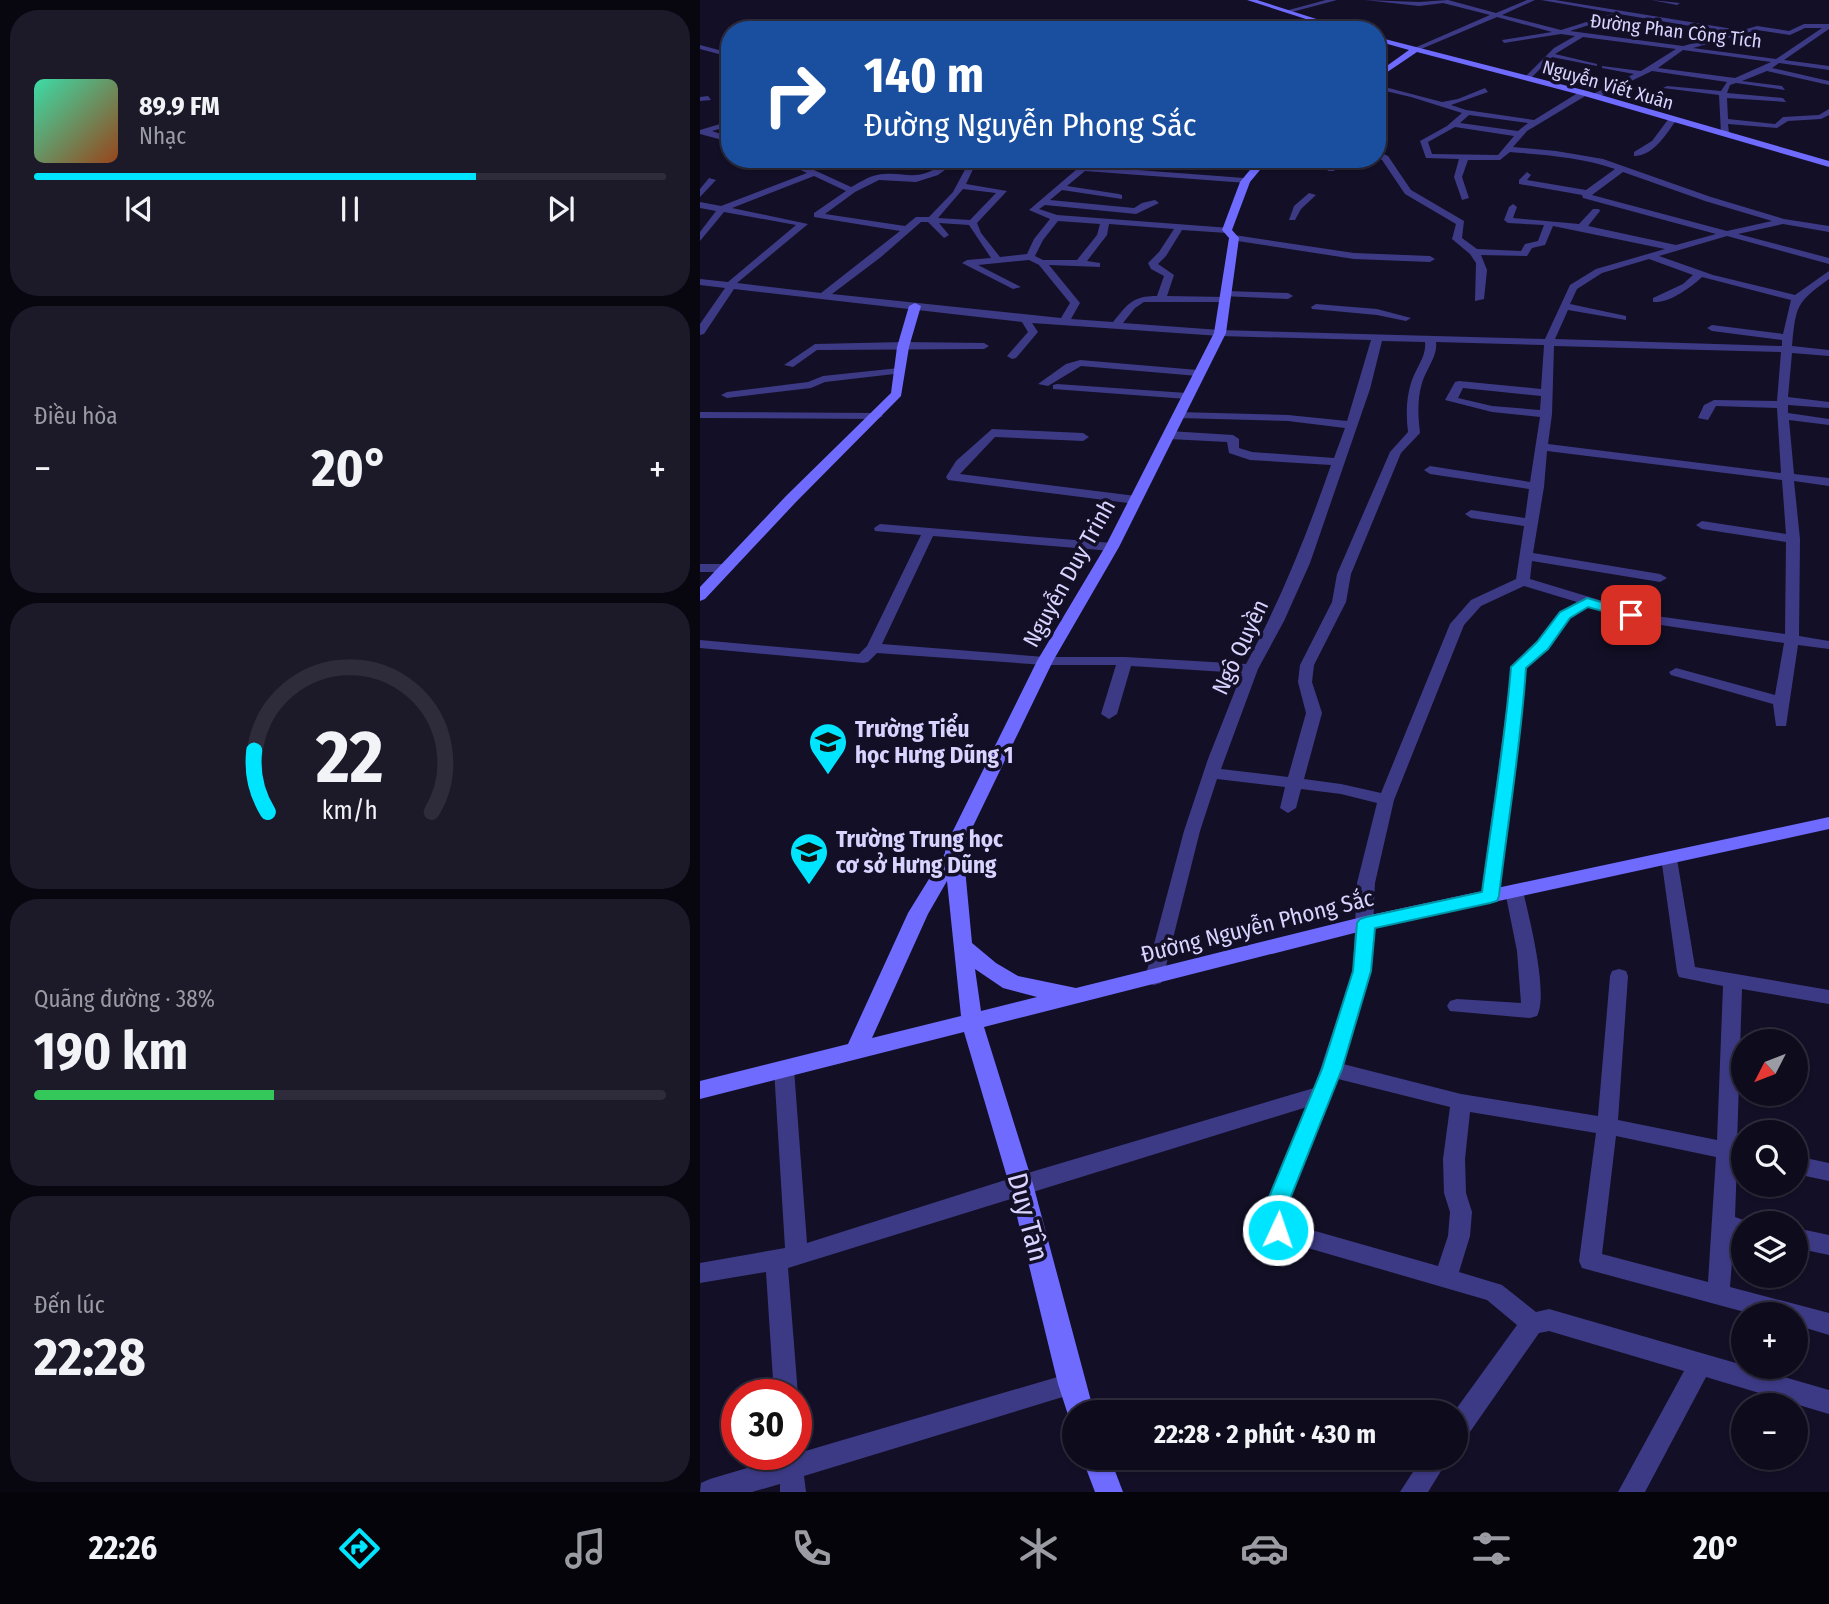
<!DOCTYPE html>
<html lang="vi">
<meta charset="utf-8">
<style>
:root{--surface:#0e0b1c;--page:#1c1929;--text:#f1f3f6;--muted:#9b9ba3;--line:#2e2b3b;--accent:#00e5ff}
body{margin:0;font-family:"Fira Sans Condensed",sans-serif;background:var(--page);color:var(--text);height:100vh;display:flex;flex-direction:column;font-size:26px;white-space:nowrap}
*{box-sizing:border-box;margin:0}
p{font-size:23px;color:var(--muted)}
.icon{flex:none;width:38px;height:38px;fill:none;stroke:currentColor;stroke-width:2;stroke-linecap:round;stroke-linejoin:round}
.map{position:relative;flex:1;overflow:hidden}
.panel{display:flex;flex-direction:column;gap:10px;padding:10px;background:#08060f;width:700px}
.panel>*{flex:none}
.hud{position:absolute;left:21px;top:21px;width:665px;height:147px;border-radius:28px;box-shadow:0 2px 5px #0004,0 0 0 2px var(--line);background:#1a4fa0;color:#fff;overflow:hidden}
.needle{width:46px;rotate:228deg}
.fabs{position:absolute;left:1031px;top:1029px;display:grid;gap:14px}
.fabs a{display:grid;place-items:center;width:77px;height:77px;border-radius:50%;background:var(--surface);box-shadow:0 2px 5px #0004,0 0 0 2px var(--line);font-size:35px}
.speed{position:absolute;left:21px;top:1379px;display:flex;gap:14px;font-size:35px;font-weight:700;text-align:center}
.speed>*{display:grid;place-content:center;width:91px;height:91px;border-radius:50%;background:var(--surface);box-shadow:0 2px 5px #0004,0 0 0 2px var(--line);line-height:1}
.speed .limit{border:10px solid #d22;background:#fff;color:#111}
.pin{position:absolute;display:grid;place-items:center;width:60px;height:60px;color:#fff;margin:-30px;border-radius:14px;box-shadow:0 4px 10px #0006}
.me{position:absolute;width:77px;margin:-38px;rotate:3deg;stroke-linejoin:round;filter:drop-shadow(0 0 5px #0008)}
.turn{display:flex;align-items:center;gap:24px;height:147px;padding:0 28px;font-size:32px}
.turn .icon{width:91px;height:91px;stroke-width:2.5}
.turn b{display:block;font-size:49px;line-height:60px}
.big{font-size:52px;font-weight:700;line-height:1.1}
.panel .tile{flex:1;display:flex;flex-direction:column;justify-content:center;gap:10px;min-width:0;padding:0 24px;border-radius:28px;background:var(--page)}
.panel .dial{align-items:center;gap:0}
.dial svg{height:182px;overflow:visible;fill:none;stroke:var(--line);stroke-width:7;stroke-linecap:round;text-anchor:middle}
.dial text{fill:var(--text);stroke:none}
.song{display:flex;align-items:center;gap:21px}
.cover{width:84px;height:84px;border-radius:10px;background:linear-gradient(135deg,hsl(160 70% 55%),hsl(20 70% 35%))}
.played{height:7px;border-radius:4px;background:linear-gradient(90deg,var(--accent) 70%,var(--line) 70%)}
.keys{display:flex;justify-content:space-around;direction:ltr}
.heat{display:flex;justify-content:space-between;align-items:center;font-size:38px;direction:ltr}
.charge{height:10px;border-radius:5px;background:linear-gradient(90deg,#34c759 38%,var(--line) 0)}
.trip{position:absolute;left:362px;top:1400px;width:406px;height:70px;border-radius:35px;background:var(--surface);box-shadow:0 2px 5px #0004,0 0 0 2px var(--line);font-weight:700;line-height:70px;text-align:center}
.tabs{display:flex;height:112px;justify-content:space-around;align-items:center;background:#06040b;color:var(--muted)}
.tabs .icon{width:49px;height:49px}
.tabs .active{color:var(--accent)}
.tabs b{font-size:32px;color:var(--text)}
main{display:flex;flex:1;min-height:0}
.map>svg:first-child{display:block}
</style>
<main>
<section class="panel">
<div class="tile">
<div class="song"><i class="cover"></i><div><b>89.9 FM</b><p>Nhạc</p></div></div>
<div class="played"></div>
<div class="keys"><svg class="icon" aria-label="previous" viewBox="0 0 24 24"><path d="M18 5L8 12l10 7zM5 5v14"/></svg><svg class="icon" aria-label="pause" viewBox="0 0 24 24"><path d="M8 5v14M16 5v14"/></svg><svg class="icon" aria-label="next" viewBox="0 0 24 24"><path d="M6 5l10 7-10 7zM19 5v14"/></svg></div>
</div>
<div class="tile"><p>Điều hòa</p>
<div class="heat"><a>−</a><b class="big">20°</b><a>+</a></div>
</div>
<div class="tile dial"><svg viewBox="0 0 100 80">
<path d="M14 69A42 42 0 1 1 86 69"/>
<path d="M14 69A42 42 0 0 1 8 42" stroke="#00e5ff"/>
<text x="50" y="56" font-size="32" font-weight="700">22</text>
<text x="50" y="72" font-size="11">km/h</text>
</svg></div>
<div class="tile"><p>Quãng đường · 38%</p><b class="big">190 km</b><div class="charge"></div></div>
<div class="tile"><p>Đến lúc</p><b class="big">22:28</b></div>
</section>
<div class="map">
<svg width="1129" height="1492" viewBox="0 0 1129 1492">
<rect width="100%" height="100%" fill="#130f26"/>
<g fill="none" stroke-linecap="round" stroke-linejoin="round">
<g fill="#3d3a85" fill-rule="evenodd">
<path d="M626,0H637L588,13L585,11Z"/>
<path d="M665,0L719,2L748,0L796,13L827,0H835L802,15L861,30L915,13L841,0H855L1033,29L1036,32L1057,26L1089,31L1104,24H1129V29L1084,60L1129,66V70L1079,63L1072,68L1129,81V85L1067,71L1042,81L1082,86L1085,90L1036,83L1030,85L1027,93L1083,98L1086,102L1027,98L1028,119L1075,124L1083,117L1119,115L1129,109V115L1121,119L1088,121L1077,128L1028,124L1029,133L1025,135L1021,133L1019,95L963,88L967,86L1021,91L1027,82L952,71L896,98L889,96L934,74L902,68V66L941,71L976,49L883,37L855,54L897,64V66L852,57L828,81L825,77L854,48L875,36L861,34L804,43L802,40L852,32L797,17L714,52L712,49L790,15L743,3L719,6ZM919,14L1032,33L983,46L870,31L918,16ZM1105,28H1122L1076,59L993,48L1057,30L1090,35ZM983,50L1071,62L1035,78L958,68Z"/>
<path d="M951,0L980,3L977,5Z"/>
<path d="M0,45L30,53V57L0,49Z"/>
<path d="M677,85L742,102L758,99L785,88L788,92L751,105L766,110L834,120L881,91H887V95L827,131L813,147L856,151L903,159L1011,197L1084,219L1129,226V232L1083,224L1038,234L1129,258V264L1027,236L959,256L1013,275L1095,295L1129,271V279C1096,303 1096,305 1092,346L1129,350V356L1092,353L1088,397L1129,402V408L1088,405V413L1129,419V425L1089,420L1094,474L1129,478V486L1094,481L1100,539L1099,636L1129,641V649L1098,645L1086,726H1076L1073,704L971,675L969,672L976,668L1075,695L1084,643L947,623L889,606L870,618L848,649L826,668L799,896L796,900H784L781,896L812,667L838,643L860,612L877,602L824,586L781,606L764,625L694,800L675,883L671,971L643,1064L761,1094L898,1116L910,976L912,971L919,969L926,971L928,976L918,1120L1017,1140L1023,986L979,977L977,972L961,857L964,853H976L995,967L1129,990V1004L1042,989L1037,1144L1043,1145V1163L1037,1162L1035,1217L1052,1223H1043V1238L1034,1236L1030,1287L1129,1313V1335L1096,1325V1314H1052L882,1268L879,1261L896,1133L770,1112L765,1159L766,1193L772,1212L770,1236L759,1272L802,1285L836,1312L849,1309L1129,1390V1414L1006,1377L945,1492H918L984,1371L849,1331L839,1333L765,1439L756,1442V1412H754L817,1325L787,1300L570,1237L562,1214L607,1107L88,1268L98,1395L96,1399V1395H74L66,1272L0,1283V1263L85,1248L74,1069L77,1063L84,1061L91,1063L94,1069L107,1243L321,1175L614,1088L653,971L657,883L677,803L641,794L601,789L596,808L588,813L580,808L585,787L517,779L500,831L463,978L461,983L454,985L447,983L445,978L484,831L508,759L542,673L431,666L417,714L409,719L401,714L416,665H345L177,653L168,662L163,663L0,648V640L159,654L167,646L221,535L175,531L174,528L180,524L412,543L419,547L412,551L233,536L182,644L345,657H425L546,664C581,600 607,534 631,465L550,460L529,453L527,442L469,439L463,435L469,431L533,435L539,439V448L552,452L634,458L645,428L588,421L478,418L472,415L478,412L588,415L647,421L671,340L520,336L332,323L338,332L316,358L312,359L307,356L328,332L322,322L34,289L4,334L0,335V324L25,288L0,285V279L28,282L96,225L24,212L0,241V232L16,211L0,208V202L21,206L107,173L78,159H90L151,187C159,183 169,176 177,175C206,170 214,184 243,164L226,161L205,169L201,167L217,159H337L382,165L387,163L390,166L399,167L544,178L547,179V183L385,171L367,186L419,194L422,195V199L362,190L350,200L434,208L442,203L455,200L459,203L436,214L345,205L339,209L357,215L530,228V232L527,233L482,230L466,256L458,264L474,275L467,296L525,297L529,298V302H444L435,308L423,323L520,330L845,339L870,285L896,269L965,249L853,226L845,245L832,248L827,256L781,255L787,270L784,299L775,301L776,263L770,254L752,239L756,224L705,194L682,160L677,157V151L688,156L711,190L764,221L762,238L777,249L821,251L825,244L838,241L844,225L808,223L804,220L809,207L813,204L817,207L813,218L879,224L893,209H899L900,211L888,226L976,245L1016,234L883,198L882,195L819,184V180L827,172L831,175L827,180L886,190L915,169C881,157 846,155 810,152L800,160H768L762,177L769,198L762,200L754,177L759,159L726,158L720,141L747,126L762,113L711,97L677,89ZM769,115L828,123L818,131L760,123ZM755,127L814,136L798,155L732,154L728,142ZM324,162L377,169L329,210L350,219L334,239L327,254L300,257L281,233L277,223L307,191L266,184L276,163ZM253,164H268L253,192L229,217H216L205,226L125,214L155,192L179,180L216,182L238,175ZM923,172L1005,201L1072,221L1027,231L892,195ZM114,176L146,191L114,213V217L200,231L121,293L37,283L108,224L32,208ZM263,189L296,193L270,220L238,218ZM358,221L400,224L397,235L377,260H343L335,256L343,240ZM221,222H228L244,238L249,235L239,223L269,225L291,258L267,260L262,263L313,289L321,287L278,265L329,260L339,265L370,303L361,318L132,294L181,257ZM409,224L474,229L459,252L448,263L451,269L464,276L457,296C432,296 428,304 413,322L371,319L380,303L349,265L400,267V263L387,261L407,235ZM949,259L993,275L983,284L953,298V302C970,303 990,288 1002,277L1091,300L1083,334L1012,325L1007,328L1012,331L1082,340V346L855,339L868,310L926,320V316L870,304L877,289L902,273ZM682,341L725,342C727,356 715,369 711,383C706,399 706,416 708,432L690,452L637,574L632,602L600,665L598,682L606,713L588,777L521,769L558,669L584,621L610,563L670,389ZM736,342L844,345L841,389L759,381L755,382L745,400L792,412L840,417L830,482L730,466L724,470L730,474L829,489L825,518L771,510L765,514L771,518L824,526L816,579L771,600L750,624L681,793L641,784L604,779L622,713L612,682L614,665L646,602L651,574L701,453L720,433C718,416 717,400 722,383C726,369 738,356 736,342ZM854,346L1081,352L1077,401L1014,400L1004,405L998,418L1008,420L1016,406L1077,408L1081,473L848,444L852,414ZM763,388L841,396L840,410L792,406L758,398ZM847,451L1082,480L1086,534L1002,521L996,525L1002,529L1086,542L1085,634L949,615L830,579L832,561L960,582L967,578L960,574L833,553L844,487ZM638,1079L750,1107L743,1159L744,1193L750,1212L748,1236L738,1266L587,1223L584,1214ZM916,1136L1016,1157L1008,1282L902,1254Z"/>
<path d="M8,96L11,100L0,101V97Z"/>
<path d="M970,117L977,119C967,133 954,156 934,156V152L952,141Z"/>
<path d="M30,121V126L12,131L30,137V142L0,134V130Z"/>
<path d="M635,159H644L634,171H628L627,169Z"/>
<path d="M9,178L16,180L0,197V189Z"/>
<path d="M609,193L616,195L601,209L595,220H589L594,206Z"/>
<path d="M534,235L654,253L730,256L735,259L730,262L654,259L531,240V236Z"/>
<path d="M526,291L588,293L593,296L588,299L522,296V292Z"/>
<path d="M616,304L677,309L711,318L706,321L677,315L612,309L611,307Z"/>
<path d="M204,342L284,343L289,346L284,349L117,350L93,367L84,365L115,344Z"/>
<path d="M380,360L498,370L503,373L498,376L381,366L348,386L338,384L366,364Z"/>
<path d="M199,368L203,369V373L125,382L111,388L27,398L21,395L27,392L108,382L123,376Z"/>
<path d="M357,384L487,393L493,396L487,399L353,389V385Z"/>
<path d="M0,412L177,413L183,416L177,419L0,418Z"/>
<path d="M292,429L383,433L389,437L383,441L295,437L260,474L436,496L442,500L436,504L248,480L246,477L256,461Z"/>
<path d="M0,564H27L34,568L27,572H0Z"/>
<path d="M814,885L820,887L823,891C829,917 849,994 837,1016L830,1018L750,1011L747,1006L750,1001L757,999L821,1003L817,951L805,891L808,887Z"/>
<path d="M1096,1156L1129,1163V1181L1096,1174Z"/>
<path d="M1096,1228L1129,1235V1255L1096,1248Z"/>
<path d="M371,1373L379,1376L383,1384L379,1392L104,1476L106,1492H80V1484L52,1492H0L1,1483L10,1479L78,1459V1454H96V1444L102,1452Z"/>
<path d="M722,1458H749L728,1492H700Z"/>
</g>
<g fill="#6f6bff" fill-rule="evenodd">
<path d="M547,0H557L651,30H640Z"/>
<path d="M677,37L887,91L1129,161V167L881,95L717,52L677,79V73L709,50L677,41Z"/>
<path d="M559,159H569L550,182L532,230L539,238L526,333L419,547L353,661L263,847L272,943L296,963L318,976L376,988L666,916L1129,817V829L666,930L284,1027L333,1184L394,1412H374V1423L370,1421L358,1384L309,1184L264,1032L0,1099V1081L148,1044L208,913L245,853V847L337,661L405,547L514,333L529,238L522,230L540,182ZM247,881L261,1016L172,1038L228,914ZM275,969L303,988L337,997L281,1011Z"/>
<path d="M215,303L221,306L209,347L201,396L96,502L5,599L0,601V587L86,496L191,393L197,347L209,306Z"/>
<path d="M382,1458H410L423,1492H395Z"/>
</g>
</g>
<path fill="#00e5ff" stroke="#0095a6" stroke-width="2" d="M887,598L936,612L938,615L931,619L888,607L870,618L848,649L826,668C821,744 808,820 799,896L797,901L790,903L675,928L671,971L642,1069L584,1214L589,1230L586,1236L578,1239L570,1236L562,1214L622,1069L653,971L657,923L660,919L666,917L782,892C792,817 805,742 811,667L837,642L860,612Z"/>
<defs>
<symbol id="school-pin" viewBox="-11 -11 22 30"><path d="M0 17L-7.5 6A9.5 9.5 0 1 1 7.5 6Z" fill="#00e5ff" stroke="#130f26"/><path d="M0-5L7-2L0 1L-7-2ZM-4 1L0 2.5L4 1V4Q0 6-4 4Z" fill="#111"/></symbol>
</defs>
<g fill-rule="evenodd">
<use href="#school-pin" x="106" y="720" width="44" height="60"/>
<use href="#school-pin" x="87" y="830" width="44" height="60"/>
</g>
<g text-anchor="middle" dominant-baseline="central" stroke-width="7" stroke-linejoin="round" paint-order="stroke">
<g font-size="19" fill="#d9d4ff" stroke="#130f26">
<text transform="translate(976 31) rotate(7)">Đường Phan Công Tích</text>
<text transform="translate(908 85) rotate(16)">Nguyễn Viết Xuân</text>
</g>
<g font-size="23" fill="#d9d4ff" stroke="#130f26">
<text transform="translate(369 573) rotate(-61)">Nguyễn Duy Trinh</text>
<text transform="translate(540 647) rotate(-65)">Ngô Quyền</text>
<text transform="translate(557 926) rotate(-14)">Đường Nguyễn Phong Sắc</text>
</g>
<g font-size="23" font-weight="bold" fill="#d9d4ff" stroke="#130f26" text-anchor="start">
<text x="155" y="729">Trường Tiểu<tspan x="155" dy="26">học Hưng Dũng 1</tspan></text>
<text x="136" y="839">Trường Trung học<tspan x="136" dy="26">cơ sở Hưng Dũng</tspan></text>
</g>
<g font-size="28" fill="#d9d4ff" stroke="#130f26">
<text transform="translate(328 1217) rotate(75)">Duy Tân</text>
</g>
</g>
</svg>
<div class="fabs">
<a><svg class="needle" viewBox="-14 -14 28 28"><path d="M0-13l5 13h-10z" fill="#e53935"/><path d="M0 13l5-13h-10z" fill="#9b9ba3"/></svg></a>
<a><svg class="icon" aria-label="search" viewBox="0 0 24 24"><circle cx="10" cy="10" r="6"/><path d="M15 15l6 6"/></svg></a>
<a><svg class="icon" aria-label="layers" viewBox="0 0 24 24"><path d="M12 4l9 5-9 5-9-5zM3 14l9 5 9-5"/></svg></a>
<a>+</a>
<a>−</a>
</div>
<div class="speed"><div class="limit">30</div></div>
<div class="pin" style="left:931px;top:615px;background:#d93025"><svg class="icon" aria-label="arrive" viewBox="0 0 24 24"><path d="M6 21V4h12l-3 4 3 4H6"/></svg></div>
<svg class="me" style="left:578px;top:1230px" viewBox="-20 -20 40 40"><circle r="17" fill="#00e5ff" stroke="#fff" stroke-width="3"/><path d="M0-11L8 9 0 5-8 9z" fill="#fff"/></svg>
<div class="trip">22:28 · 2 phút · 430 m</div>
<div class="hud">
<div class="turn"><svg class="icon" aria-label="right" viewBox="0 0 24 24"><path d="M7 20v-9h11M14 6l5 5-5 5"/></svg><div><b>140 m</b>Đường Nguyễn Phong Sắc</div></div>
</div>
</div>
</main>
<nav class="tabs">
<b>22:26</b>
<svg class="icon active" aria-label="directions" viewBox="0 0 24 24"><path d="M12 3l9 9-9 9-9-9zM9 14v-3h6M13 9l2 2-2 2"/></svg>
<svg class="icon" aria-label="music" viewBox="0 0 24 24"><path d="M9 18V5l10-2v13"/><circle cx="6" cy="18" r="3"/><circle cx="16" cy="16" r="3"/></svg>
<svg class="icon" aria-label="phone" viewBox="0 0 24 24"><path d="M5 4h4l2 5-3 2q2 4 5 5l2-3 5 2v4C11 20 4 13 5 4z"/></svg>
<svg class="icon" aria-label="climate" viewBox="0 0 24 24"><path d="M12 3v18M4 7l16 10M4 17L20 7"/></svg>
<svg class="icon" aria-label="car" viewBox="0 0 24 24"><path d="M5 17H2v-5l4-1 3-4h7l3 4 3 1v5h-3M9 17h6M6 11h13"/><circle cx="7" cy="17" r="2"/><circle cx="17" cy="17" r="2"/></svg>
<svg class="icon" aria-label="filters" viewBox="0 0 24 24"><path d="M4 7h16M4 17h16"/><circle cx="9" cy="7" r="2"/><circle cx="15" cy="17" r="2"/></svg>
<b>20°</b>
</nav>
